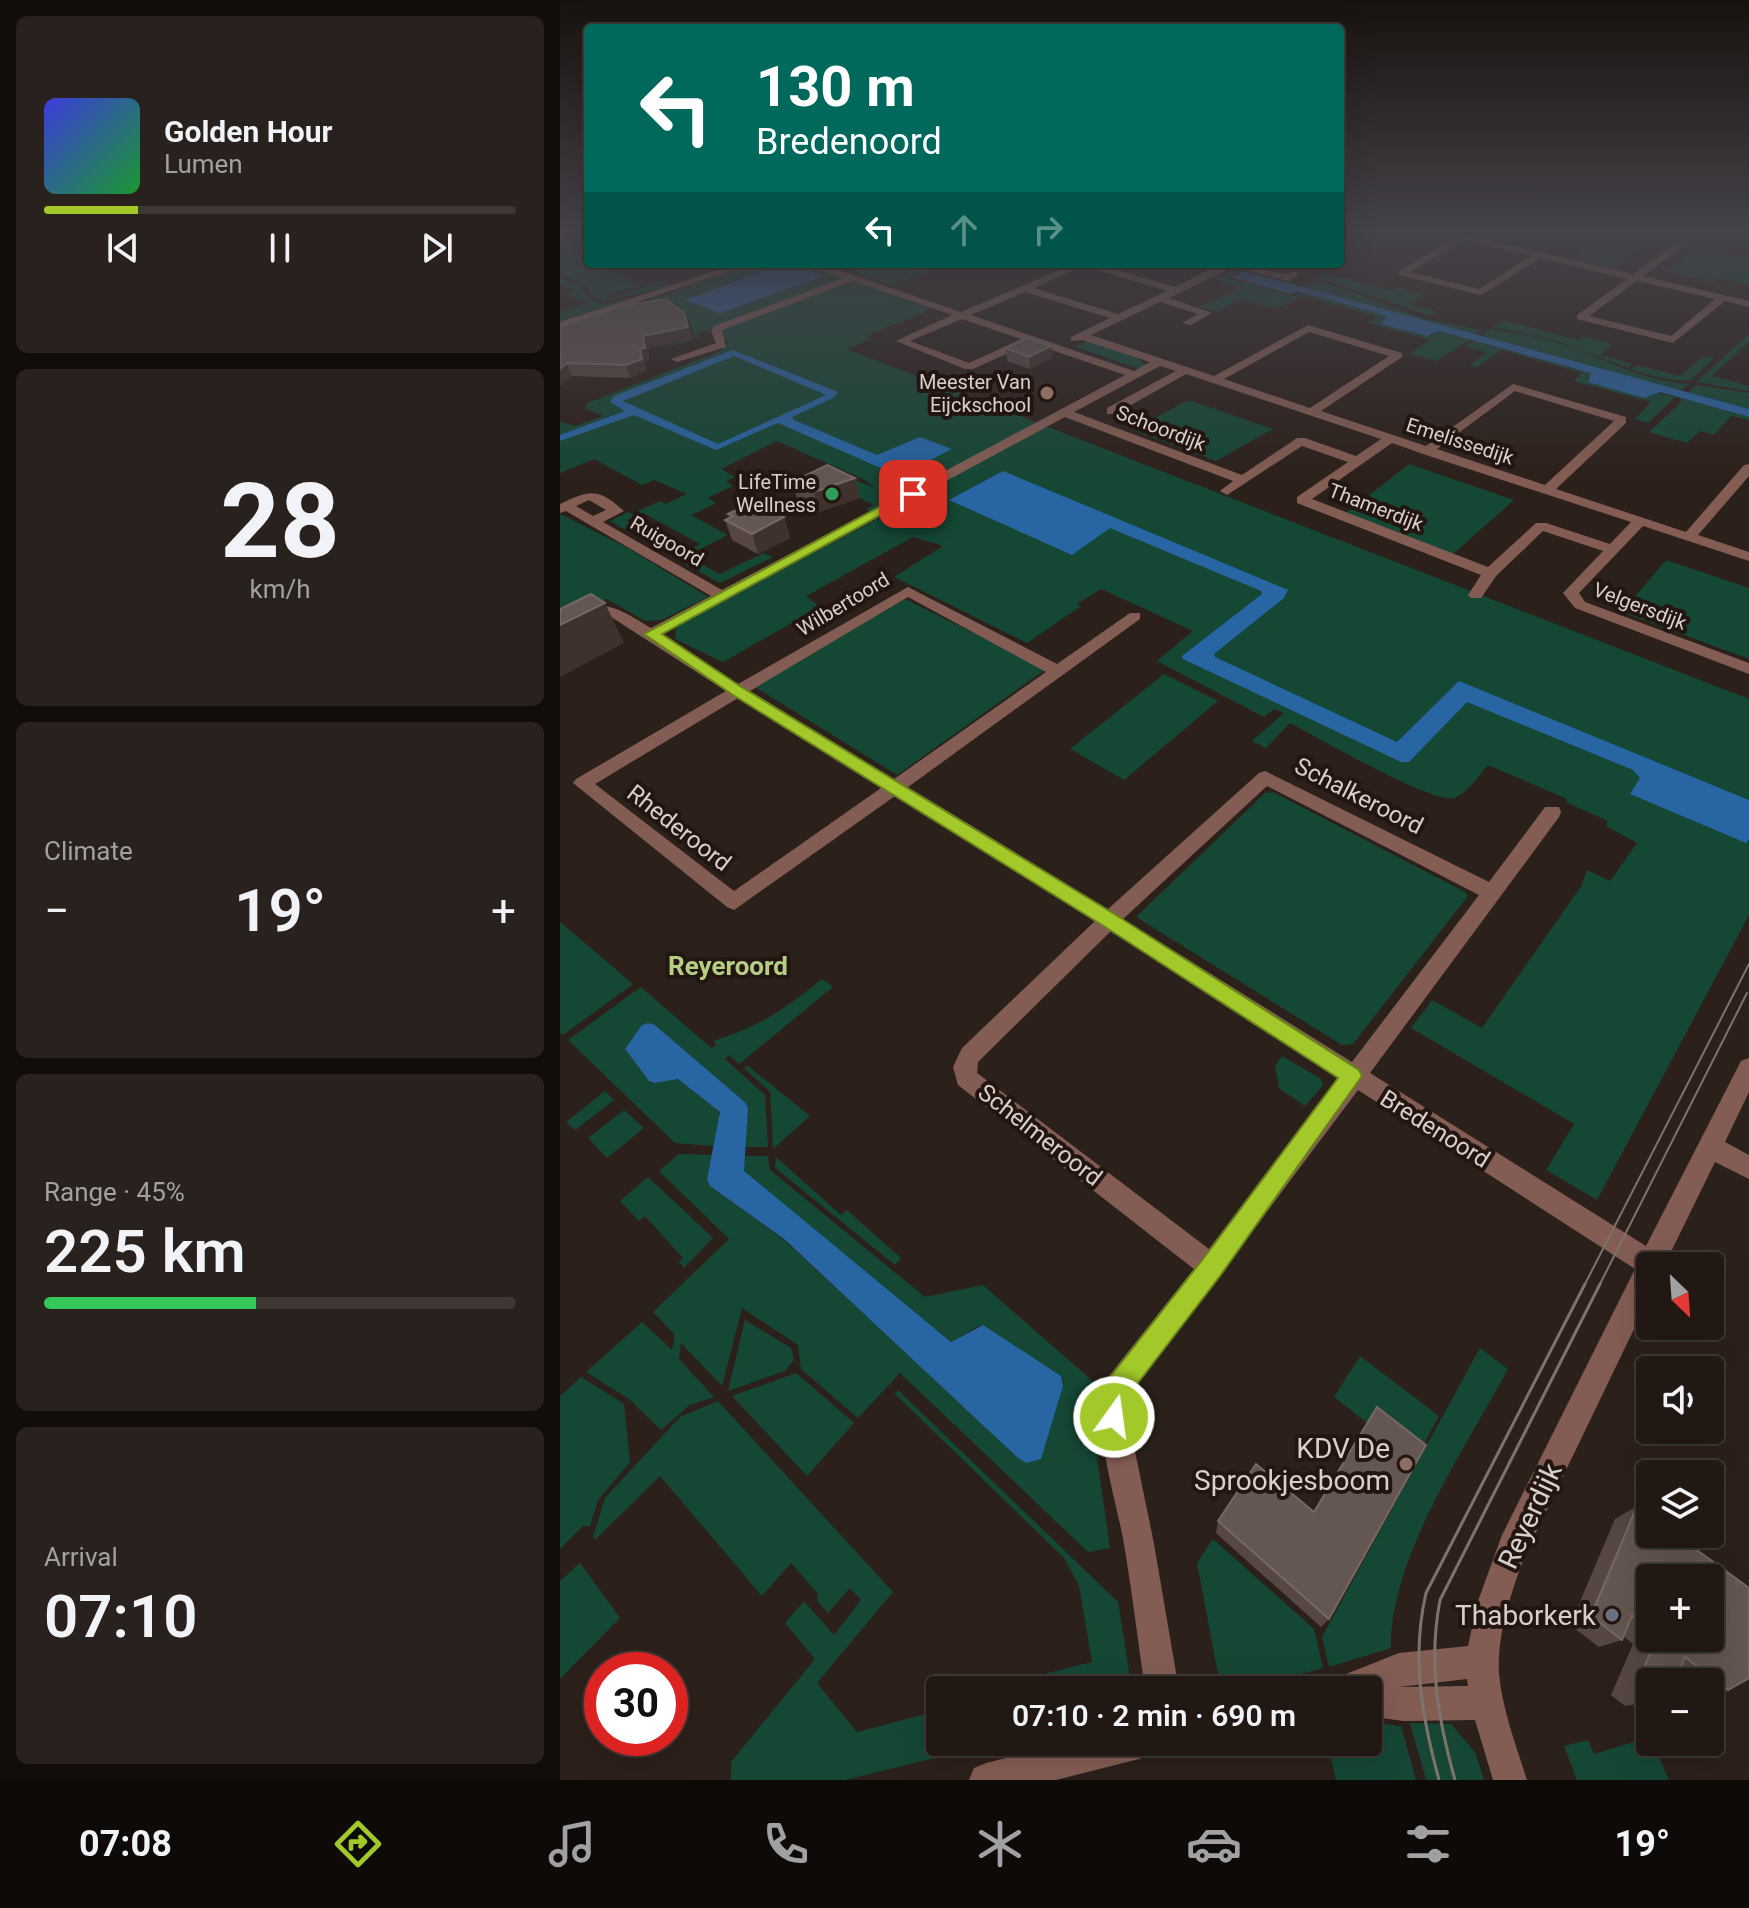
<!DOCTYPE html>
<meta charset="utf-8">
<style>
:root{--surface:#211814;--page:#29211d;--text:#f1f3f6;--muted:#a2a0a0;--line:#3e3734;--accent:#a2c929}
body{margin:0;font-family:Roboto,sans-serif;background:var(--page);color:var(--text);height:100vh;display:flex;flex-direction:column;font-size:30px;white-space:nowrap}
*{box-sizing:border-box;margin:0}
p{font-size:26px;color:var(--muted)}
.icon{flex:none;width:44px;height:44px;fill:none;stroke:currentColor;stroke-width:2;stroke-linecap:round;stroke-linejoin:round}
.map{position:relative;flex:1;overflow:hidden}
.panel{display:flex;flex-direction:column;gap:16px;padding:16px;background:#120d0b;width:560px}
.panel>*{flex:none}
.guide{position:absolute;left:24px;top:24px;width:760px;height:244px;border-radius:8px;box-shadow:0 8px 32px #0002,0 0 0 2px var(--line);background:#00695c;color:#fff;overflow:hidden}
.needle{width:52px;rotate:155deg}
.controls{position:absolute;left:1076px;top:1252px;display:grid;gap:16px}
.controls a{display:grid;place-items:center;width:88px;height:88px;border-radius:8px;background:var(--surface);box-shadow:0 8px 32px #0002,0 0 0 2px var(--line);font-size:40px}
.speed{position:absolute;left:24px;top:1652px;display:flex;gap:16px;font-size:40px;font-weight:700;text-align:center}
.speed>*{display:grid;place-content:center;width:104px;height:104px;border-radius:50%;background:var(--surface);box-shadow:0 8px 32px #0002,0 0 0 2px var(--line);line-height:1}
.speed .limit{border:12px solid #d22;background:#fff;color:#111}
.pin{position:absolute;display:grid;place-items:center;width:68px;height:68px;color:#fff;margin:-34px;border-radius:16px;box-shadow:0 4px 12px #0006}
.me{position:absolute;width:88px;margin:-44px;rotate:14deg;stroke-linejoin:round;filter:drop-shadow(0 0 6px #0008)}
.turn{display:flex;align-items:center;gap:28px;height:168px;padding:0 40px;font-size:36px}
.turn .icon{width:104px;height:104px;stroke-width:2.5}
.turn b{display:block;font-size:56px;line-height:68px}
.lanes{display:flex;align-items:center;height:76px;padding:0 40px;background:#0003;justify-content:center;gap:40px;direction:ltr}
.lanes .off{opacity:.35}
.big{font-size:60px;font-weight:600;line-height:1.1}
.panel .card{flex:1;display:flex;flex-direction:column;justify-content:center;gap:12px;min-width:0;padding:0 28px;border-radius:12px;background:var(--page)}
.panel .dial{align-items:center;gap:0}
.dial b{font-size:104px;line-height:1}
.song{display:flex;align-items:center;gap:24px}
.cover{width:96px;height:96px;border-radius:12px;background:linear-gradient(135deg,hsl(240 70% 55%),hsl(130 70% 35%))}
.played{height:8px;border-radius:4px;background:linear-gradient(90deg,var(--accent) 20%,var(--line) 20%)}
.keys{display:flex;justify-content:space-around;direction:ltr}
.heat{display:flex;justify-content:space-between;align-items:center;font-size:44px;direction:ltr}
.charge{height:12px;border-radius:6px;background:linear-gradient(90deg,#34c759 45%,var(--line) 0)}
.trip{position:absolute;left:366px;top:1676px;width:456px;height:80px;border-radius:8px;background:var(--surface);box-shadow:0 8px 32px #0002,0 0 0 2px var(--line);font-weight:600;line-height:80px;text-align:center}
.dock{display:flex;height:128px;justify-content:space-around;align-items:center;background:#0d0a08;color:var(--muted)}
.dock .icon{width:56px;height:56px}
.dock .selected{color:var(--accent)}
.dock b{font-size:36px;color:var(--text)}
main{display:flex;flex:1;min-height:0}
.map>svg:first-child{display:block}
</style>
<main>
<section class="panel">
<div class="card">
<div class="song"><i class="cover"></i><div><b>Golden Hour</b><p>Lumen</p></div></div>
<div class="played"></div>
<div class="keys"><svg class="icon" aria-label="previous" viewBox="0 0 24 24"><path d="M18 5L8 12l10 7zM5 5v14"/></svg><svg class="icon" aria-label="pause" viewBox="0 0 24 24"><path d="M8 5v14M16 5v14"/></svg><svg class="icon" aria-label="next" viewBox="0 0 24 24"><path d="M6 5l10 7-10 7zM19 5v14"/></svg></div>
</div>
<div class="card dial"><b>28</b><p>km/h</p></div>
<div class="card"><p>Climate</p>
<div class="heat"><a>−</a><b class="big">19°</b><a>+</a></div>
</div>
<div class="card"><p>Range · 45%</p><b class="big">225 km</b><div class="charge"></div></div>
<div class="card"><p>Arrival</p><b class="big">07:10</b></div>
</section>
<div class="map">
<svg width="1189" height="1780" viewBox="0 0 1189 1780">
<rect width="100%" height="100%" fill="#2c201a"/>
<g fill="#154735">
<path d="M0,233H22L8,252L28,261V264H36L81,285L46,296L49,298L102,281L114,286L44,301L31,294L25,285L0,274Z"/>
<path d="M936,233H1072L1081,235L1066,246L1077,251L1053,268L1027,262L1053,243L1025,261L1015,259L1023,253L1011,255L1022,248L1019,245L980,237L973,242Z"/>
<path d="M1135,249L1189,258V285L1159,278L1152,283L1104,271Z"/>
<path d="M190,264H249L371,309L306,336L311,339L287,349L1189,699V915L1037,1200L986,1170L1014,1124L851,1028L872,1000L922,1028L1022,885L1027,870L1050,881L1077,843L1046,826L1048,821L1006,802L1007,799L928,765C920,774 905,797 892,798C869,802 757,737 730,723L706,748L692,741L724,713L714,709L704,717L597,661L633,631L541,589L517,604L521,606L467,643L334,577L383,546L353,537L246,596L260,607L163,662L115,639L116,627L132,617L321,517L306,509L314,505L281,489L285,476L315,488L303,479L217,441L161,469L175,477L166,481L173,486L148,498L156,503L131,515L168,535L119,560L114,558L140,544L83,513L67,520L74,525L64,529L50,521L68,512L72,514L100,501L106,504L127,494L94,480L82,485L34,459L0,473V422L16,426L43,416L24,408L28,406L25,404L163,350L160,348L169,342L166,341L161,330L155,326L149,331L143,330L136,335L141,336L92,350L130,341L133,339L131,321L93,300L0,327L96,298Z"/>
<path d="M282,264H390L331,285L277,266Z"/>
<path d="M674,269L680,270L666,278L734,296L742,293L828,316L871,336L879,331L910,340L876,361L850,354L869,340L808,323L818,317L743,296L716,309L682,299L657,312L639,307L678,288L651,280Z"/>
<path d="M765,273L834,291L840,288L865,295L850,304L878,312L871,316L756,277Z"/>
<path d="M0,278L18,286L26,296L42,304L85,295L0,323V312L29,303L10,296L12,289L0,284Z"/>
<path d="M755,279L862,318L921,330L916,335L742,287Z"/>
<path d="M943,320L1018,340L1024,336L1053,344L1040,355L1072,364L1068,368L994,340L933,327Z"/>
<path d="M931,329C960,334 989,338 1016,349C1054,364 1088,382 1130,384L1120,391L921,336Z"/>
<path d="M1189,334V342L1152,376L1189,386V391L1136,382Z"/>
<path d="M528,341L578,358L585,365L580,369L515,347Z"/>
<path d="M914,341L1031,373L1028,382L1084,398L1095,392L1115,397L1088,423L1075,419L1091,402L1014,381L1022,373L941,350L917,367L909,365L927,353L904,346Z"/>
<path d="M1143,356L1154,358L1130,381L1106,379L1072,370L1077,365L1120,376Z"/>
<path d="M1136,385L1189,393V409L1127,393Z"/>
<path d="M1120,398L1189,417V420L1171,416L1154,435L1140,431L1127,443L1089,432L1121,402Z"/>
<path d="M626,401H632L713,429L656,461L573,430Z"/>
<path d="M849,464L954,500L893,554L785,514Z"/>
<path d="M0,514L68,548L148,597L102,620L85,621L47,599L0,622Z"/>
<path d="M204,553L213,557L160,583L123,563L131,558L159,574Z"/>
<path d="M1106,560L1189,588V659L1062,612Z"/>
<path d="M345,599L486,669L337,775L195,687Z"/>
<path d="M604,674L658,701L564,780L510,749Z"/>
<path d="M713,792L905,892L908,896L793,1044L782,1045L576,917L705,793Z"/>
<path d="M0,922L73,984L3,1035L0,1032Z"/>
<path d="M262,979L273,987L179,1064L169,1055L165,1059L205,1095L208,1147H184L188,1108L186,1103L95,1025L65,1049L91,1083L118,1079L158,1110L160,1115L154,1146L115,1143L8,1040L81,987L151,1048L157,1045L153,1041C202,1025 222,1011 262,979Z"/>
<path d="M722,1056L761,1079L763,1085L745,1106L719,1088L715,1066Z"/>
<path d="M187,1065L250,1116L213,1149L210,1092L184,1068Z"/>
<path d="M45,1091L54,1100L15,1130L6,1122Z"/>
<path d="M64,1110L84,1128L47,1158L28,1138Z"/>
<path d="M119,1154L152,1155L147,1178L150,1186L223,1239L352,1358L503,1383L501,1376L419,1326L391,1342L183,1171V1156H208L210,1170L365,1297L423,1285L535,1383L532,1422L550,1548L528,1552L340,1373L298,1418L241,1369L238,1345L182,1308L162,1386L121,1343L119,1359L154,1397L130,1405L101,1430L69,1399L26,1372L82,1322L112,1350L115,1335L93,1312L169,1239L99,1171Z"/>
<path d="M216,1157L281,1215L287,1210L341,1258L335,1265L215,1168Z"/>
<path d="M88,1177L153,1238L124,1268L119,1262L123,1258L85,1216L79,1221L60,1201Z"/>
<path d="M185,1320L231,1348L234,1360L225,1371L168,1391Z"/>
<path d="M920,1348L948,1369C906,1447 829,1559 831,1648L769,1667L762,1637Z"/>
<path d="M800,1356L879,1416L855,1460L774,1397Z"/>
<path d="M236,1373L294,1423L247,1476L172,1396Z"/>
<path d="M21,1377L64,1404L70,1462L38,1500L30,1526H23L0,1549V1396Z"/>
<path d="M338,1390L558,1602L572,1690H426L439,1676L448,1683L532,1662L519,1586L504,1558L335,1394Z"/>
<path d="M158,1401L333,1592L257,1683L297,1732L370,1713L380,1717V1742H389L387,1755L285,1780H171V1762L255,1659L225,1623L244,1601L274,1635L301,1600L290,1588L268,1613L257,1600L258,1594L231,1563L202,1596L100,1476L35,1540L33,1537L45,1498L120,1417Z"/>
<path d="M653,1539L754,1629L763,1668L683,1690H667L659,1679L637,1563Z"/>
<path d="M20,1563L60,1618L0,1679V1581Z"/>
<path d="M808,1722L841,1726L856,1780H776L767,1742H808Z"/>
<path d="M850,1723L891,1724L915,1752L924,1780H866Z"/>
<path d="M1090,1737L1109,1780H1017L1004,1746L1028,1740L1034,1754Z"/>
</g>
<g fill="#2765a3" fill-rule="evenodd">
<path d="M224,264H232L263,276L160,313L125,300Z"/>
<path d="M684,271L1189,409V417L1100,392L1084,398L1028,382L1031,373L879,331L867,336L821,324L827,316L737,291L731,294L671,277Z"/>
<path d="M173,350L278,392L273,398L232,417L234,420L317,455L360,437L392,449L339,476L218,423L156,450L74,415L0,441V435L65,411L50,402L54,396ZM174,356L266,395L158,444L63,401Z"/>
<path d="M443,471L728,590L724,598L654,654L655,657L837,742L899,681L1189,800V839L1186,843L1070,794L1080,778L1073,770L907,702L849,762H841L623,659L622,656L702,594L701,591L550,528L512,555L389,500Z"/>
<path d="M88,1023L95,1025L186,1103L188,1108L184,1171L391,1342L423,1325L501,1376L503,1386L481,1459L466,1463L457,1457L224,1239L150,1186L147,1179L160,1112L118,1079L94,1083L89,1081L65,1049L82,1025Z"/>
</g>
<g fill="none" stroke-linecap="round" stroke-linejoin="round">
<g fill="#835d53" fill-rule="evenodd">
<path d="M881,233H909L910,236L1073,274L1125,238L1128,243L1083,276L1189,301V307L1165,301L1113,343L1017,319V315L1067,279L981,258L921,295L839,275V271L895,238ZM904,240L971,256L919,289L850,272ZM1077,281L1155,299L1111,336L1029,316Z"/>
<path d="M780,246L785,248V252H780Z"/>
<path d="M176,264H191L0,328V322Z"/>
<path d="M261,264L401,312L513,264H537L615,287C631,280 651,266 668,264C691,262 715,279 736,271L739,276L728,281L674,267L609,298L652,313L631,325L622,323L638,314L600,302L531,335L654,376L748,325L842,353V357L761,411L866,446L953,384L1066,417V423L996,489L1126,532L1184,465L1189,464V476L1138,535L1189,552V561L1083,526L1019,593L1025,602L1189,663V674L1015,608L1003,593L1043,551L983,531L936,576L921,598H911L908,595L921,575L737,503V497L788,462L742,446L667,495L660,491L673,481L505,417L102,634L178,684L348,587L497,664L570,613H580V619L348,787L548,909L699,773L705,771L929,882L985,807H999L1001,812L999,817L810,1073L1086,1246L1181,1061L1189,1058V1092L1165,1142L1189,1155V1179L1155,1162L1104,1266H1090V1296L966,1553C952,1590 937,1632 939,1673C942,1709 956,1745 967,1780H933L915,1720L843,1721L808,1716V1690H771L776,1678L839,1653L908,1646L918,1601L942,1535L1075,1269L798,1090L569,1396L568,1417L594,1544L619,1690H585C578,1641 572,1592 564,1544C557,1503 530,1418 545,1381L634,1269L398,1085L393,1067L402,1048L535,921L335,796L174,910L167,907L13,783L16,779L166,691L48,615L31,616L0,631V620C44,598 51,604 91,628L151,596L6,511L0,513V504C29,490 38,487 64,511L43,522L162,590L565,375L471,343L413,369H405L336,341L392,315L293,281L162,330L166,347L117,362L111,359L156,343L151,331L154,326L283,278L258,269ZM524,266L607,291L558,314L474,288ZM465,292L550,318L511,337V341L522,340L590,362L574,371L411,315ZM402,319L461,339L409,363L350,341ZM749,332L829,356L750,408L664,379ZM600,366L616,371L547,408V414H555L626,374L821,439L796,456L745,438H737L682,475L514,412ZM955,391L1054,421L985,485L877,449ZM832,443L863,454L1071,522L1050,544L986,523H976L928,567L752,499ZM29,500L46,510L33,516L16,506ZM348,597L486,672L334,779L190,691ZM178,698L321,788L174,891L35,784ZM707,786L919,895L792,1062L563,919ZM551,931L779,1078L649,1249L417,1073L418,1062ZM907,1679L908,1686L839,1687Z"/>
<path d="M509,1742H596L591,1754L579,1759L496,1780H409L414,1768L426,1763Z"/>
</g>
<g stroke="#7d736e" stroke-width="2">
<path d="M1024,1286L1189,964"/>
<path d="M1039,1286L1187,993"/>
</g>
<g stroke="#7d736e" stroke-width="3">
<path d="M879,1780C862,1717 851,1658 866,1593L1025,1284"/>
<path d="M895,1780C878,1719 868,1663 880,1600L1040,1284"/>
</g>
</g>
<g fill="#564742" fill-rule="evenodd">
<path d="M128,324L132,339L88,348L89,360L85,361L86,371L70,378L12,376L0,385V327Z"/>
<path d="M491,346L492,358L470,369L447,361L446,348Z"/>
<path d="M295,478L300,498L259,512L238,502L232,482Z"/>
<path d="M168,514L224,517L230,538L198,554L172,540L165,520L170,518Z"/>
<path d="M1077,1506L1090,1516V1534H1115L1189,1588V1678L1168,1690L1150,1693V1682H1122L1117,1678L1116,1682H1090V1702L1065,1706L1051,1695L1073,1644L1063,1636L1062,1640L1039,1647L1010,1625L1055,1519ZM1090,1578H1150V1638H1090Z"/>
<path d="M658,1521L769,1619L761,1627L656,1533Z"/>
</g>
<g fill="#3f312b">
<path d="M124,313L132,339L88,348L89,360L85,361L86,371L70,378L66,365L80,349L83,336Z"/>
<path d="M491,346L492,358L470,369L469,357Z"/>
<path d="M7,363L12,376L0,385V369Z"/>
<path d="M295,478L300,498L259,512L254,492Z"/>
<path d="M224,517L230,538L198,554L192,534Z"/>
<path d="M45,603L64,643L0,677V625Z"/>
</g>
<g fill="#645650" stroke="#766964" stroke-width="2">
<path d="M106,299L124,313L128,327L83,336L85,348L80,349L82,359L66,365L7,363L0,369V327L60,306Z"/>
<path d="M468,338L491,346L469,357L446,348Z"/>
<path d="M267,465L295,478L254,492L232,482Z"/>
<path d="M193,502L224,517L192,534L165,520L173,516L168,514Z"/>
<path d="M31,594L45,603L0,625V609Z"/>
<path d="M817,1407L866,1445L769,1619L658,1521L696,1464L754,1512Z"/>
<path d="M1077,1506L1090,1516V1534H1115L1189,1588V1678L1168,1690L1125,1657L1116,1682H1090V1702L1075,1690L1096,1638H1150V1578H1090V1631L1072,1616L1062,1640L1031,1616Z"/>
</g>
<linearGradient id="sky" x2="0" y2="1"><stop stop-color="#18120e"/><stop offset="0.48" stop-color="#454249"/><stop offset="1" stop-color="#454249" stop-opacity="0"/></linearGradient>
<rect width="1189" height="482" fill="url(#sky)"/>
<path fill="#a2c929" stroke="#69831b" stroke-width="2" d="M349,491L359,494L102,634L183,688L556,915L799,1070L802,1076L660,1276L568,1396L567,1417L563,1426L554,1430L545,1426C539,1413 540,1396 546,1382L643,1259L778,1078L542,925L173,695L84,634Z"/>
<g fill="#8d6e63" stroke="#231611" stroke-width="3">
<circle cx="487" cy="393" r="8"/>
<circle cx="846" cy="1464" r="8"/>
</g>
<circle fill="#2e9e5b" stroke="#231611" stroke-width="3" cx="272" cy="494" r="8"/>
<circle fill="#6b7280" stroke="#231611" stroke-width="3" cx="1052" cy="1615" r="8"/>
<g text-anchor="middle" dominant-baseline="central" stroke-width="8" stroke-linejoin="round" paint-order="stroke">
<g font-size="20" fill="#d9d0cd" stroke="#231611" text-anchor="end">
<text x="471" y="382">Meester Van<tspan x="471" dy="23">Eijckschool</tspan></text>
<text x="256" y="482">LifeTime<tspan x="256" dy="23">Wellness</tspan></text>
</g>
<g font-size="20" fill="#d9d0cd" stroke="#231611">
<text transform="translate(601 428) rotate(21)">Schoordijk</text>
<text transform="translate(900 441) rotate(18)">Emelissedijk</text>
<text transform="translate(816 507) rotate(21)">Thamerdijk</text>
<text transform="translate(107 541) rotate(30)">Ruigoord</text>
<text transform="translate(283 604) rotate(-31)">Wilbertoord</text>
<text transform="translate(1080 606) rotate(21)">Velgersdijk</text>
</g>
<g font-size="24" fill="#d9d0cd" stroke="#231611">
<text transform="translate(799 796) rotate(27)">Schalkeroord</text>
<text transform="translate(119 828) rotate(38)">Rhederoord</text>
<text transform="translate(875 1129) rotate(32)">Bredenoord</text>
<text transform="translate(480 1135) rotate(38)">Schelmeroord</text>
</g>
<g font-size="26" font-weight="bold" fill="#b6ce84" stroke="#231611">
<text x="168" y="966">Reyeroord</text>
</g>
<g font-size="28" fill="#d9d0cd" stroke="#231611" text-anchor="end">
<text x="830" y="1448">KDV De<tspan x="830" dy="32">Sprookjesboom</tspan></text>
<text x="1036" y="1615">Thaborkerk</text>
</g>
<g font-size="28" fill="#d9d0cd" stroke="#231611">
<text transform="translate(970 1516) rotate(-65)">Reyerdijk</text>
</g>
</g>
</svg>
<div class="controls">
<a><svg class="needle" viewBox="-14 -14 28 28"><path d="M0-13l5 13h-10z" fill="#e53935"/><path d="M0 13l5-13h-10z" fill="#a2a0a0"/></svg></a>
<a><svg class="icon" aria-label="sound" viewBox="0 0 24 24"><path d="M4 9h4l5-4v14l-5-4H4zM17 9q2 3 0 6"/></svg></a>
<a><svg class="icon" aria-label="layers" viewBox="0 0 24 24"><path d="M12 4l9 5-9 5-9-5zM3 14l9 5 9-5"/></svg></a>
<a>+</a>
<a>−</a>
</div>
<div class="speed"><div class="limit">30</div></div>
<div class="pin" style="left:353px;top:494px;background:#d93025"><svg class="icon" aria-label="arrive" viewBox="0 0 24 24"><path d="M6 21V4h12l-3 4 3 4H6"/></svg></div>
<svg class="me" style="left:554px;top:1417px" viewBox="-20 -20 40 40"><circle r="17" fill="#a2c929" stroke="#fff" stroke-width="3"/><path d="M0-11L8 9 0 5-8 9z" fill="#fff"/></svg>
<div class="trip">07:10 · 2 min · 690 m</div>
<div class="guide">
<div class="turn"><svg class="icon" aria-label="left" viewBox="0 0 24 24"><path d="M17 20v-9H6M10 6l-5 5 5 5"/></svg><div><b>130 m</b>Bredenoord</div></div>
<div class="lanes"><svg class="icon" aria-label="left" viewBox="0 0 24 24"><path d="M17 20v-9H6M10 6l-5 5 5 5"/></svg><svg class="icon off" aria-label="ahead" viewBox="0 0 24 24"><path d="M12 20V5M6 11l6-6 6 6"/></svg><svg class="icon off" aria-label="right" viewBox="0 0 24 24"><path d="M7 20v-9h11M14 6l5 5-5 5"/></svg></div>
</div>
</div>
</main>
<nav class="dock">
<b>07:08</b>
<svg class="icon selected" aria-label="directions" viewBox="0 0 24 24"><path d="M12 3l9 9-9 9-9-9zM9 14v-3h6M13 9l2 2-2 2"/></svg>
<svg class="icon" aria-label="music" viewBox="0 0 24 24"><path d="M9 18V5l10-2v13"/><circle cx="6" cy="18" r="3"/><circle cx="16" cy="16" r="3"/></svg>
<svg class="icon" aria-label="phone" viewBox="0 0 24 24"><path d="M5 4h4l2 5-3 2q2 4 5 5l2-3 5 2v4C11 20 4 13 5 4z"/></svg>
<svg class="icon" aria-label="climate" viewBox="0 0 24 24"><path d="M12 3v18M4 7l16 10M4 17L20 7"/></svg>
<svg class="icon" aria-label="car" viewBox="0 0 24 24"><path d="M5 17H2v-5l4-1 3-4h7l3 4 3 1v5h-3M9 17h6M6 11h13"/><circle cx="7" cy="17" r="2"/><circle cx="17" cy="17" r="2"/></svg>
<svg class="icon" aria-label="filters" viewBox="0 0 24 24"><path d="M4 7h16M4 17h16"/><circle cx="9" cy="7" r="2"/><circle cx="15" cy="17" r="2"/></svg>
<b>19°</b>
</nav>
